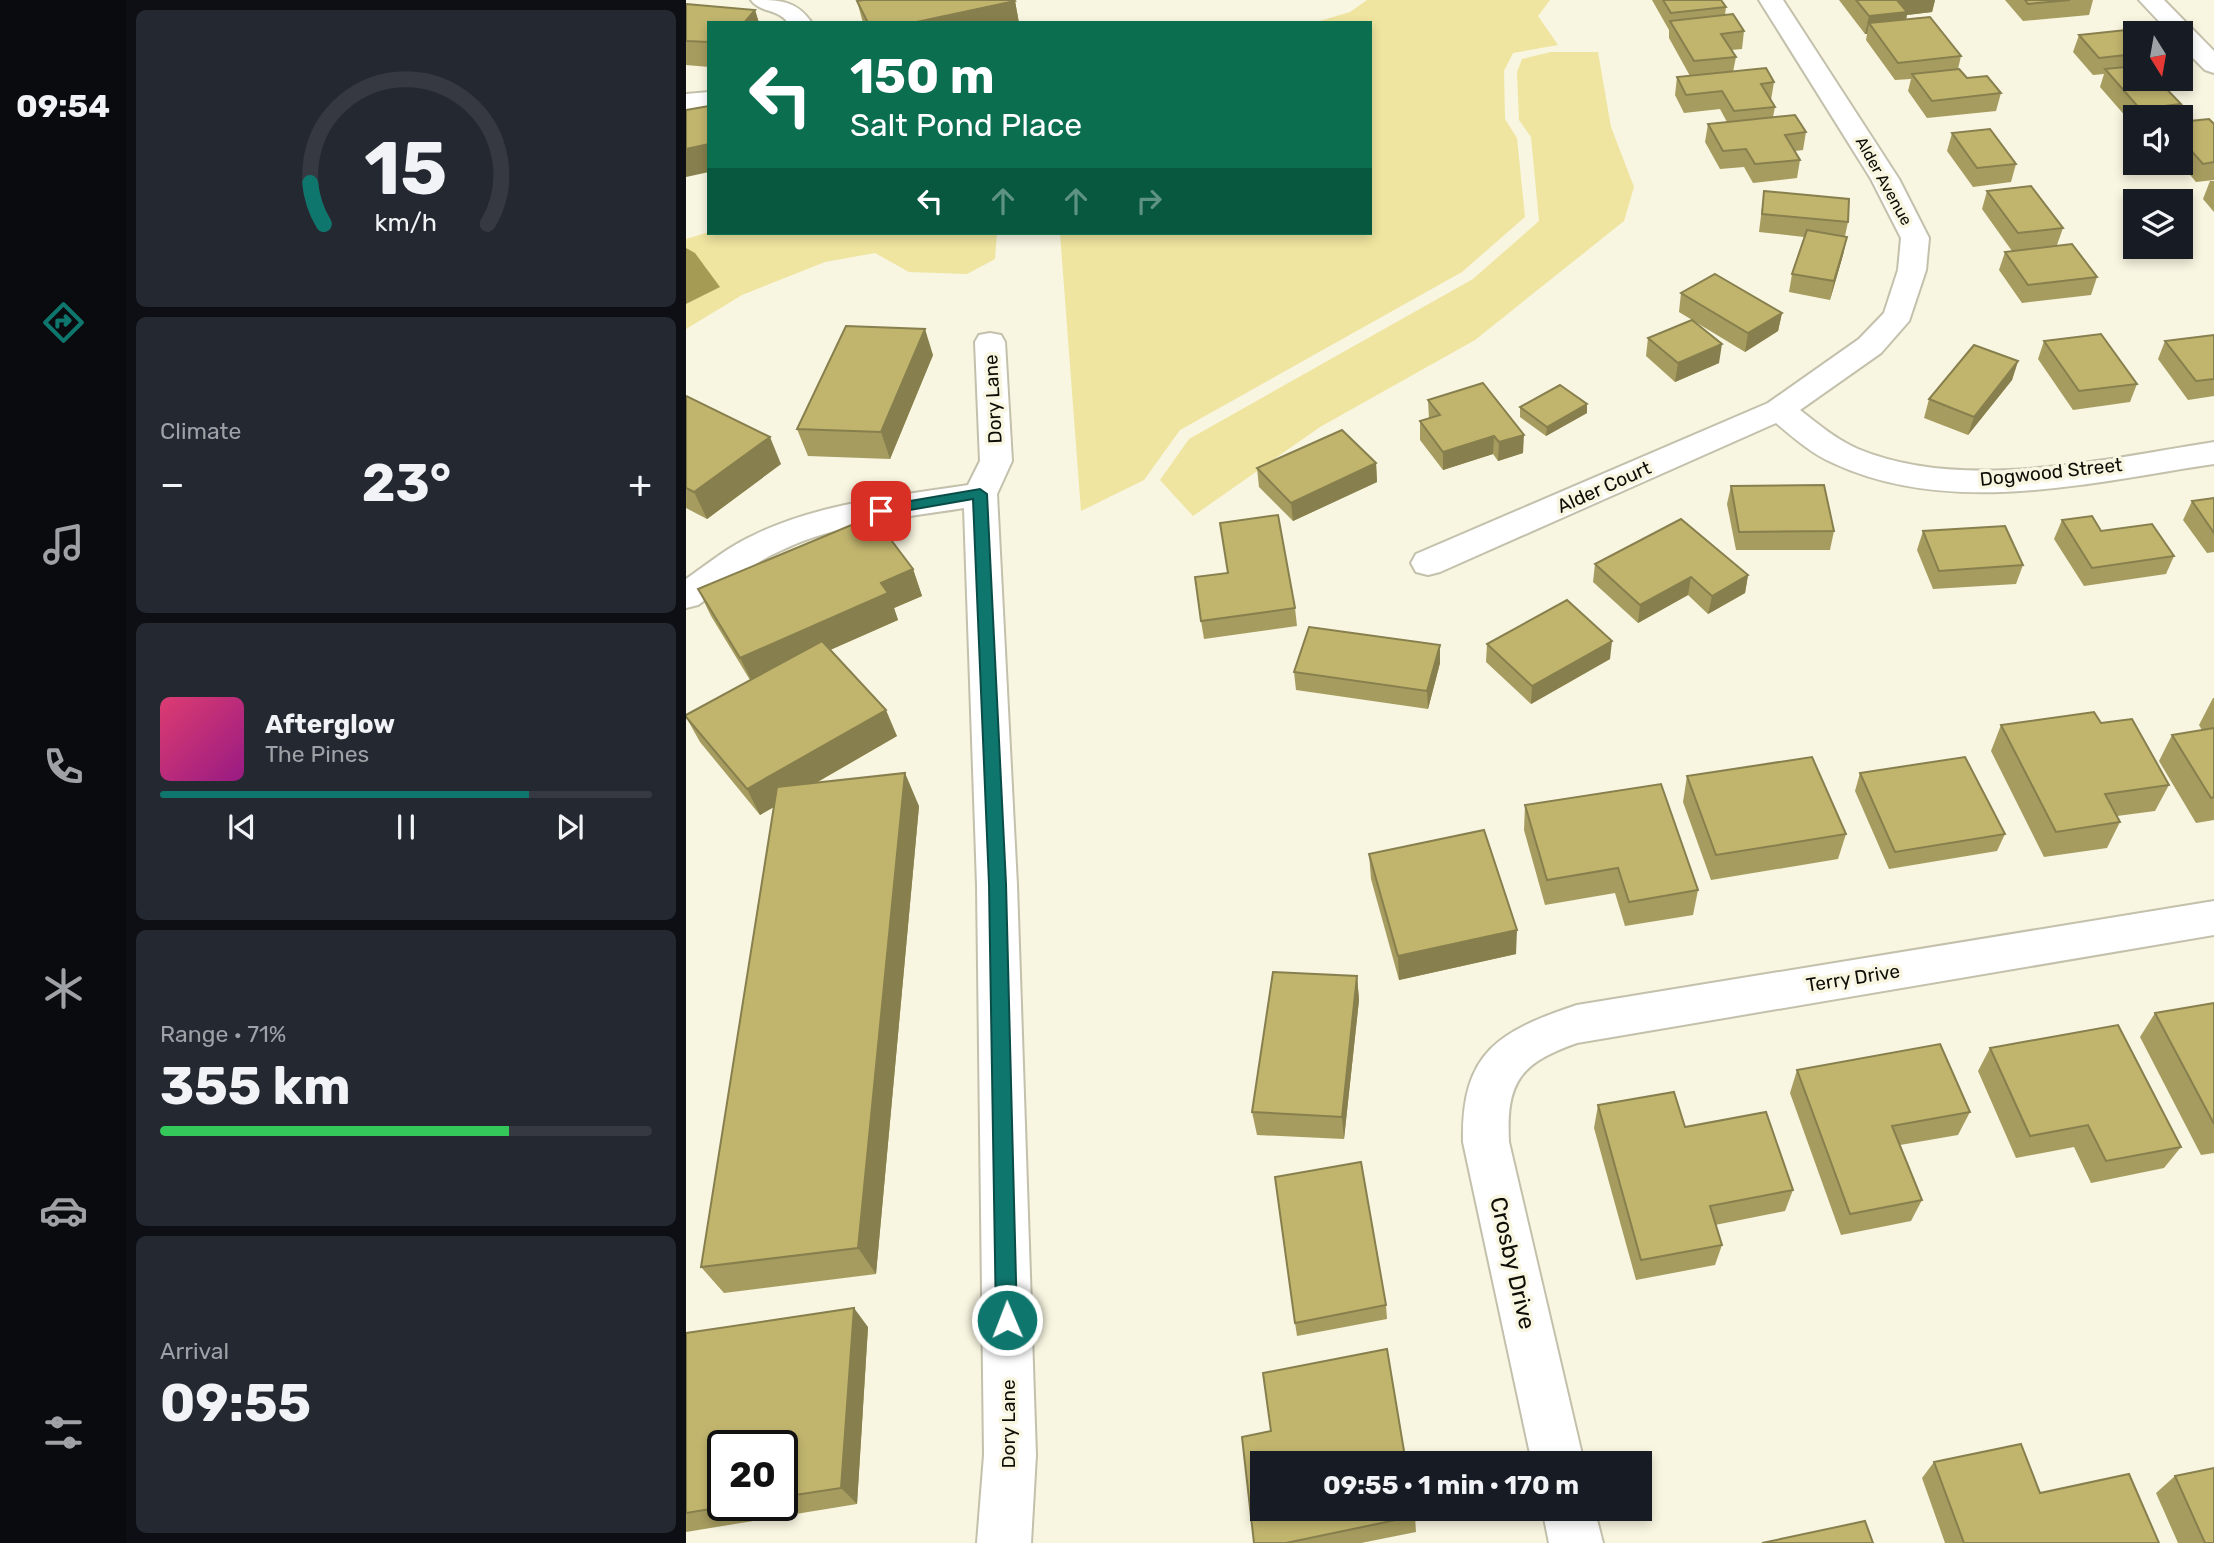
<!DOCTYPE html>
<meta charset="utf-8">
<style>
:root{--surface:#171b24;--page:#242831;--text:#f1f3f6;--muted:#9ea1a6;--line:#363941;--accent:#0f766e}
body{margin:0;font-family:Rubik,sans-serif;background:var(--page);color:var(--text);height:100vh;display:flex;flex-direction:column;font-size:26px;white-space:nowrap}
*{box-sizing:border-box;margin:0}
p{font-size:23px;color:var(--muted)}
.icon{flex:none;width:38px;height:38px;fill:none;stroke:currentColor;stroke-width:2;stroke-linecap:round;stroke-linejoin:round}
.map{position:relative;flex:1;overflow:hidden}
.drawer{display:flex;flex-direction:column;gap:10px;padding:10px;background:#0d0f14;width:560px}
.drawer>*{flex:none}
.banner{position:absolute;left:21px;top:21px;width:665px;height:214px;border-radius:0px;box-shadow:0 4px 10px #0003;background:#0b6e4f;color:#fff;overflow:hidden}
.needle{width:46px;rotate:169deg}
.fabs{position:absolute;left:1437px;top:21px;display:grid;gap:14px}
.fabs a{display:grid;place-items:center;width:70px;height:70px;border-radius:0px;background:var(--surface);box-shadow:0 4px 10px #0003;font-size:35px}
.speed{position:absolute;left:21px;top:1430px;display:flex;gap:14px;font-size:35px;font-weight:700;text-align:center}
.speed>*{display:grid;place-content:center;width:91px;height:91px;border-radius:50%;background:var(--surface);box-shadow:0 4px 10px #0003;line-height:1}
.speed .limit{border:4px solid #111;border-radius:10px;background:#fff;color:#111}
.pin{position:absolute;display:grid;place-items:center;width:60px;height:60px;color:#fff;margin:-30px;border-radius:14px;box-shadow:0 4px 10px #0006}
.me{position:absolute;width:77px;margin:-38px;rotate:359deg;stroke-linejoin:round;filter:drop-shadow(0 0 5px #0008)}
.turn{display:flex;align-items:center;gap:24px;height:147px;padding:0 28px;font-size:32px}
.turn .icon{width:91px;height:91px;stroke-width:2.5}
.turn b{display:block;font-size:49px;line-height:60px}
.lanes{display:flex;align-items:center;height:66px;padding:0 28px;background:#0003;justify-content:center;gap:35px;direction:ltr}
.lanes .off{opacity:.35}
.big{font-size:52px;font-weight:700;line-height:1.1}
.drawer .card{flex:1;display:flex;flex-direction:column;justify-content:center;gap:10px;min-width:0;padding:0 24px;border-radius:10px;background:var(--page)}
.drawer .dial{align-items:center;gap:0}
.dial svg{height:182px;overflow:visible;fill:none;stroke:var(--line);stroke-width:7;stroke-linecap:round;text-anchor:middle}
.dial text{fill:var(--text);stroke:none}
.song{display:flex;align-items:center;gap:21px}
.cover{width:84px;height:84px;border-radius:10px;background:linear-gradient(135deg,hsl(340 70% 55%),hsl(310 70% 35%))}
.played{height:7px;border-radius:4px;background:linear-gradient(90deg,var(--accent) 75%,var(--line) 75%)}
.keys{display:flex;justify-content:space-around;direction:ltr}
.heat{display:flex;justify-content:space-between;align-items:center;font-size:38px;direction:ltr}
.charge{height:10px;border-radius:5px;background:linear-gradient(90deg,#34c759 71%,var(--line) 0)}
.trip{position:absolute;left:564px;top:1451px;width:402px;height:70px;border-radius:0px;background:var(--surface);box-shadow:0 4px 10px #0003;font-weight:700;line-height:70px;text-align:center}
main{display:flex;flex:1;min-height:0}
.menu{display:flex;flex-direction:column;width:126px;justify-content:space-around;align-items:center;background:#090b0e;color:var(--muted)}
.menu .icon{width:49px;height:49px}
.menu .active{color:var(--accent)}
.menu b{font-size:32px;color:var(--text)}
.map>svg:first-child{display:block}
</style>
<main>
<nav class="menu">
<b>09:54</b>
<svg class="icon active" aria-label="directions" viewBox="0 0 24 24"><path d="M12 3l9 9-9 9-9-9zM9 14v-3h6M13 9l2 2-2 2"/></svg>
<svg class="icon" aria-label="music" viewBox="0 0 24 24"><path d="M9 18V5l10-2v13"/><circle cx="6" cy="18" r="3"/><circle cx="16" cy="16" r="3"/></svg>
<svg class="icon" aria-label="phone" viewBox="0 0 24 24"><path d="M5 4h4l2 5-3 2q2 4 5 5l2-3 5 2v4C11 20 4 13 5 4z"/></svg>
<svg class="icon" aria-label="climate" viewBox="0 0 24 24"><path d="M12 3v18M4 7l16 10M4 17L20 7"/></svg>
<svg class="icon" aria-label="car" viewBox="0 0 24 24"><path d="M5 17H2v-5l4-1 3-4h7l3 4 3 1v5h-3M9 17h6M6 11h13"/><circle cx="7" cy="17" r="2"/><circle cx="17" cy="17" r="2"/></svg>
<svg class="icon" aria-label="filters" viewBox="0 0 24 24"><path d="M4 7h16M4 17h16"/><circle cx="9" cy="7" r="2"/><circle cx="15" cy="17" r="2"/></svg>
</nav>
<section class="drawer">
<div class="card dial"><svg viewBox="0 0 100 80">
<path d="M14 69A42 42 0 1 1 86 69"/>
<path d="M14 69A42 42 0 0 1 8 51" stroke="#0f766e"/>
<text x="50" y="56" font-size="32" font-weight="700">15</text>
<text x="50" y="72" font-size="11">km/h</text>
</svg></div>
<div class="card"><p>Climate</p>
<div class="heat"><a>−</a><b class="big">23°</b><a>+</a></div>
</div>
<div class="card">
<div class="song"><i class="cover"></i><div><b>Afterglow</b><p>The Pines</p></div></div>
<div class="played"></div>
<div class="keys"><svg class="icon" aria-label="previous" viewBox="0 0 24 24"><path d="M18 5L8 12l10 7zM5 5v14"/></svg><svg class="icon" aria-label="pause" viewBox="0 0 24 24"><path d="M8 5v14M16 5v14"/></svg><svg class="icon" aria-label="next" viewBox="0 0 24 24"><path d="M6 5l10 7-10 7zM19 5v14"/></svg></div>
</div>
<div class="card"><p>Range · 71%</p><b class="big">355 km</b><div class="charge"></div></div>
<div class="card"><p>Arrival</p><b class="big">09:55</b></div>
</section>
<div class="map">
<svg width="1528" height="1543" viewBox="0 0 1528 1543">
<rect width="100%" height="100%" fill="#f8f5e0"/>
<g fill="#efe5a0">
<path d="M681,0H864L852,16L872,45L827,53L818,71L819,119L831,138L839,217L776,272L494,430L458,480L395,511L374,233H684V23H627L664,12Z"/>
<path d="M865,52H912L925,127L948,187L938,221L789,340L634,427L507,516L474,480L503,439L787,279L853,221L845,137L833,120L831,72L836,59Z"/>
<path d="M23,232V233H311L309,259L281,274L223,272L189,253L139,262L56,295L0,329V304L33,287L18,265L0,248V239Z"/>
</g>
<path fill="#a69b54" d="M0,248L9,253L34,287L0,304Z"/>
<g fill="none" stroke-linecap="round" stroke-linejoin="round">
<defs>
<g id="minor">
<path d="M65,0C94,0 110,0 126,23H102C94,9 74,13 65,0Z"/>
<path d="M1073,0H1097L1213,179L1243,238L1240,270L1223,321L1195,353L1114,410C1132,424 1151,440 1172,449C1278,493 1418,459 1528,442V464C1406,482 1265,518 1147,463C1126,454 1108,438 1090,423L754,572L742,575L730,572L725,563L730,554L1082,403L1173,339L1198,313L1212,270L1215,238L1185,179Z"/>
<path d="M1453,0H1478L1528,51V73L1519,70L1494,45V33H1484Z"/>
<path d="M23,92V108L0,110V94Z"/>
<path d="M304,333L315,335L319,342L326,461L311,494L331,885L350,1455L345,1543H291L298,1455L291,885L278,508C215,518 151,523 94,551C64,564 39,587 12,605L0,608V579C22,564 43,546 68,535C134,503 210,496 282,485L294,461L289,342L293,335Z"/>
<path d="M1528,901V935L891,1043C834,1063 820,1082 823,1142L898,1463H846L777,1142C775,1052 813,1031 891,1005Z"/>
<path d="M856,1508H908L917,1543H863Z"/>
</g>
</defs>
<use href="#minor" stroke="#c3c0ac" stroke-width="4"/>
<use href="#minor" fill="#fff" fill-rule="evenodd"/>
</g>
<g fill="#a69c5f" fill-rule="evenodd">
<path d="M966,0H1035L1040,7L1039,15L1058,31L1056,49L1045,50L1050,57L1047,72L1088,82L1085,100L1089,107L1087,117L1120,132L1117,150L1109,151L1114,160L1111,178L1067,183L1058,167L1034,169L1019,142L1022,124L1041,122L1034,109L998,113L989,95L991,77L1004,76L983,38V30Z"/>
<path d="M1153,0H1249L1246,12L1221,15L1220,19L1275,56L1272,69L1281,78L1315,93L1310,111L1241,118L1222,91L1225,79L1209,80L1180,40L1181,34H1179Z"/>
<path d="M1319,0H1407L1403,15L1337,21Z"/>
<path d="M171,1H329L333,23H177Z"/>
<path d="M0,4L69,10L73,23H23V67L0,65Z"/>
<path d="M1393,35L1449,40V79L1495,104L1490,117H1449V126H1448L1414,87L1418,74L1407,75L1387,52Z"/>
<path d="M1494,122L1528,124V180L1510,182L1494,163Z"/>
<path d="M1266,133L1330,164L1325,182L1287,187L1261,151Z"/>
<path d="M1524,181H1528V212L1517,199Z"/>
<path d="M1078,191L1162,222L1159,236L1161,237L1157,255L1144,300L1103,292L1106,274L1118,237L1073,232Z"/>
<path d="M1301,191L1377,228L1371,245L1411,277L1405,295L1336,303L1313,270L1319,252L1326,251L1296,209Z"/>
<path d="M995,293L1096,313L1092,331L1059,352L993,312Z"/>
<path d="M1528,335V396L1502,400L1472,359L1479,341Z"/>
<path d="M962,338L1033,363L989,382L960,356Z"/>
<path d="M1358,341L1451,384L1444,402L1387,410L1352,359Z"/>
<path d="M247,355L204,459L122,456L111,429Z"/>
<path d="M1332,361L1326,380L1282,435L1238,418L1243,399Z"/>
<path d="M0,396L95,464L21,519L0,508Z"/>
<path d="M742,400L837,453L812,461L807,454L757,470L734,440V421L743,419Z"/>
<path d="M901,404V413L860,436L834,417V407Z"/>
<path d="M690,463L691,482L607,521L573,487L571,468Z"/>
<path d="M1045,486L1148,531L1144,550H1050L1041,504Z"/>
<path d="M1528,498V552L1521,553L1497,520L1506,501Z"/>
<path d="M1376,520L1415,531L1488,556L1480,574L1398,586L1368,539Z"/>
<path d="M1237,531L1337,565L1330,584L1247,589L1231,550Z"/>
<path d="M909,564L1062,575L1059,593L1022,614L1002,595L952,623L907,582Z"/>
<path d="M227,569L236,596L208,608L212,620L144,650L211,736L130,783L233,806L190,1274L38,1293L15,1267L88,807L74,815L14,742L0,717L64,680L25,616L12,589Z"/>
<path d="M609,608L611,626L518,639L515,621Z"/>
<path d="M801,644L924,659L845,704L800,662Z"/>
<path d="M754,663L742,709L610,690L608,672Z"/>
<path d="M1527,698H1528V820L1510,823L1473,761L1486,735L1516,730L1513,725Z"/>
<path d="M1415,723L1483,785L1469,811L1431,816L1434,822L1421,848L1358,857L1305,751L1315,725Z"/>
<path d="M1174,773L1319,834L1311,851L1203,869L1169,791Z"/>
<path d="M1001,776L1160,834L1152,859L1025,880L997,802Z"/>
<path d="M839,805L1012,890L1007,915L939,926L929,893L859,905L838,830Z"/>
<path d="M683,854L830,954L713,980L685,879Z"/>
<path d="M671,976L673,1000L658,1139L571,1135L566,1112Z"/>
<path d="M1528,1003V1153L1515,1155L1454,1037L1469,1013Z"/>
<path d="M1304,1048L1495,1147L1478,1168L1405,1183L1388,1147L1330,1158L1292,1071Z"/>
<path d="M1111,1070L1284,1112L1272,1135L1214,1145L1236,1200L1225,1221L1155,1235L1104,1093Z"/>
<path d="M912,1105L999,1127L1107,1190L1099,1211L1029,1225L1036,1245L1029,1265L950,1280L908,1128Z"/>
<path d="M700,1305L701,1319L611,1336L609,1323Z"/>
<path d="M182,1327L171,1504L0,1532V1333ZM96,1446V1505H37Z"/>
<path d="M1248,1462L1354,1493L1473,1543H1259L1236,1478Z"/>
<path d="M1489,1476L1528,1543H1492L1470,1493Z"/>
<path d="M729,1516L730,1532L675,1543H568Z"/>
</g>
<g fill="#877f4d">
<path d="M1211,0H1249L1246,12L1221,15L1218,29L1183,23L1181,34H1179L1183,16Z"/>
<path d="M329,1L333,23H226Z"/>
<path d="M69,10L73,23H58Z"/>
<path d="M23,144V172L0,177V149Z"/>
<path d="M1161,237L1157,255L1144,300L1148,281Z"/>
<path d="M1096,313L1092,331L1059,352L1062,333Z"/>
<path d="M239,329L247,355L204,459L195,432Z"/>
<path d="M1036,344L1033,363L989,382L992,363Z"/>
<path d="M1332,361L1326,380L1282,435L1288,417Z"/>
<path d="M901,404V413L860,436L861,427Z"/>
<path d="M838,435L837,453L812,461L813,442Z"/>
<path d="M808,436L807,454L757,470V452Z"/>
<path d="M84,437L95,464L21,519L8,492Z"/>
<path d="M690,463L691,482L607,521L605,503Z"/>
<path d="M227,569L236,596L208,608L212,620L67,684L54,658L195,583Z"/>
<path d="M1062,575L1059,593L1022,614L1026,596Z"/>
<path d="M1005,577L1002,595L952,623L954,605Z"/>
<path d="M926,641L924,659L845,704L846,686Z"/>
<path d="M754,645V663L742,709L741,691Z"/>
<path d="M200,710L211,736L74,815L61,789Z"/>
<path d="M219,773L233,806L190,1274L172,1248Z"/>
<path d="M831,930L830,954L713,980L712,956Z"/>
<path d="M671,976L673,1000L658,1139L656,1117Z"/>
<path d="M168,1308L182,1327L171,1504L155,1488Z"/>
</g>
<g fill="#c1b56e" stroke="#877f4d" stroke-width="2">
<path d="M178,0H328L329,1L226,23H182L171,1Z"/>
<path d="M977,0H1035L1040,7L985,13Z"/>
<path d="M1170,0H1211L1221,12L1183,16Z"/>
<path d="M1339,0H1384L1342,4Z"/>
<path d="M0,4L69,10L58,23H23V42L0,41Z"/>
<path d="M1047,14L1058,31L1035,34L1050,57L1008,61L984,21Z"/>
<path d="M1244,17L1275,56L1212,63L1183,23Z"/>
<path d="M1440,30L1449,40V54L1413,58L1393,35Z"/>
<path d="M1449,66V79H1471L1495,104L1454,109L1419,69Z"/>
<path d="M1080,68L1088,82L1075,84L1089,107L1048,111L1036,91L1000,95L991,77Z"/>
<path d="M1273,69L1281,78L1301,76L1315,93L1246,101L1226,74Z"/>
<path d="M23,106V144L0,149V110Z"/>
<path d="M1109,115L1120,132L1099,135L1114,160L1069,164L1060,149L1037,151L1022,124Z"/>
<path d="M1523,119L1528,124V162L1517,164L1494,138V122Z"/>
<path d="M1304,129L1330,164L1291,168L1266,133Z"/>
<path d="M1345,186L1377,228L1332,233L1301,191Z"/>
<path d="M1078,191L1163,199L1162,222L1076,214Z"/>
<path d="M1121,230L1161,237L1148,281L1106,274Z"/>
<path d="M1386,244L1411,277L1342,285L1319,252Z"/>
<path d="M1029,274L1096,313L1062,333L995,293Z"/>
<path d="M1006,320L1036,344L992,363L962,338Z"/>
<path d="M160,326L239,329L195,432L111,429Z"/>
<path d="M1415,334L1451,384L1393,391L1358,341Z"/>
<path d="M1528,335V379L1510,381L1479,341Z"/>
<path d="M1288,345L1332,361L1288,417L1243,399Z"/>
<path d="M797,383L838,435L813,442L808,436L757,452L734,421L754,415L742,400Z"/>
<path d="M874,385L901,404L861,427L834,407Z"/>
<path d="M0,396L84,437L8,492L0,488Z"/>
<path d="M656,430L690,463L605,503L571,468Z"/>
<path d="M1138,485L1148,531L1053,532L1045,486Z"/>
<path d="M1528,498V533L1506,501Z"/>
<path d="M592,515L609,608L515,621L509,577L542,573L534,523Z"/>
<path d="M187,516L227,569L195,583L202,593L54,658L12,589Z"/>
<path d="M1406,516L1415,531L1466,524L1488,556L1406,568L1376,520Z"/>
<path d="M995,519L1062,575L1026,596L1005,577L954,605L909,564Z"/>
<path d="M1319,526L1337,565L1253,571L1237,531Z"/>
<path d="M881,600L926,641L846,686L801,644Z"/>
<path d="M623,627L754,645L741,691L608,672Z"/>
<path d="M136,641L200,710L61,789L0,717V715Z"/>
<path d="M1408,712L1415,723L1446,719L1483,785L1419,794L1434,822L1370,832L1315,725Z"/>
<path d="M1528,728V797L1525,798L1486,735Z"/>
<path d="M1126,757L1160,834L1030,855L1001,776Z"/>
<path d="M1279,757L1319,834L1209,852L1174,773Z"/>
<path d="M219,773L172,1248L15,1267L91,787Z"/>
<path d="M975,784L1012,890L943,902L932,868L861,880L839,805Z"/>
<path d="M798,830L831,930L712,956L683,854Z"/>
<path d="M587,972L671,976L656,1117L566,1112Z"/>
<path d="M1528,1003V1124L1469,1013Z"/>
<path d="M1432,1025L1495,1147L1420,1161L1402,1125L1344,1136L1304,1048Z"/>
<path d="M1254,1044L1284,1112L1206,1126L1236,1200L1164,1214L1111,1070Z"/>
<path d="M988,1092L999,1127L1080,1112L1107,1190L1024,1206L1036,1245L955,1260L912,1105Z"/>
<path d="M675,1162L700,1305L609,1323L589,1177Z"/>
<path d="M168,1308L155,1488L96,1497V1446H37V1505H49L0,1513V1333Z"/>
<path d="M701,1349L720,1463H576V1508H728L729,1516L600,1543H568L556,1437L585,1431L577,1373Z"/>
<path d="M1335,1444L1354,1493L1443,1474L1473,1543H1278L1248,1462Z"/>
<path d="M1528,1468V1543H1519L1489,1476Z"/>
<path d="M1179,1521L1187,1543H1076Z"/>
</g>
<path fill="#0f766e" stroke="#0a4d48" stroke-width="2" d="M294,489L301,494L320,884L331,1320L328,1327L321,1329L313,1327L310,1320L303,884L287,499L195,515L188,511L195,506Z"/>
<g text-anchor="middle" dominant-baseline="central" stroke-width="7" stroke-linejoin="round" paint-order="stroke">
<g font-size="16" fill="#0e0d06" stroke="#f8f5e0">
<text transform="translate(1198 181) rotate(61)">Alder Avenue</text>
</g>
<g font-size="19" fill="#0e0d06" stroke="#f8f5e0">
<text transform="translate(307 399) rotate(-93)">Dory Lane</text>
<text transform="translate(1365 472) rotate(-6)">Dogwood Street</text>
<text transform="translate(918 487) rotate(-24)">Alder Court</text>
<text transform="translate(1167 978) rotate(-9)">Terry Drive</text>
<text transform="translate(322 1424) rotate(-90)">Dory Lane</text>
</g>
<g font-size="23" fill="#0e0d06" stroke="#f8f5e0">
<text transform="translate(827 1263) rotate(77)">Crosby Drive</text>
</g>
</g>
</svg>
<div class="fabs">
<a><svg class="needle" viewBox="-14 -14 28 28"><path d="M0-13l5 13h-10z" fill="#e53935"/><path d="M0 13l5-13h-10z" fill="#9ea1a6"/></svg></a>
<a><svg class="icon" aria-label="sound" viewBox="0 0 24 24"><path d="M4 9h4l5-4v14l-5-4H4zM17 9q2 3 0 6"/></svg></a>
<a><svg class="icon" aria-label="layers" viewBox="0 0 24 24"><path d="M12 4l9 5-9 5-9-5zM3 14l9 5 9-5"/></svg></a>
</div>
<div class="speed"><div class="limit">20</div></div>
<div class="pin" style="left:195px;top:511px;background:#d93025"><svg class="icon" aria-label="arrive" viewBox="0 0 24 24"><path d="M6 21V4h12l-3 4 3 4H6"/></svg></div>
<svg class="me" style="left:321px;top:1320px" viewBox="-20 -20 40 40"><circle r="17" fill="#0f766e" stroke="#fff" stroke-width="3"/><path d="M0-11L8 9 0 5-8 9z" fill="#fff"/></svg>
<div class="trip">09:55 · 1 min · 170 m</div>
<div class="banner">
<div class="turn"><svg class="icon" aria-label="left" viewBox="0 0 24 24"><path d="M17 20v-9H6M10 6l-5 5 5 5"/></svg><div><b>150 m</b>Salt Pond Place</div></div>
<div class="lanes"><svg class="icon" aria-label="left" viewBox="0 0 24 24"><path d="M17 20v-9H6M10 6l-5 5 5 5"/></svg><svg class="icon off" aria-label="ahead" viewBox="0 0 24 24"><path d="M12 20V5M6 11l6-6 6 6"/></svg><svg class="icon off" aria-label="ahead" viewBox="0 0 24 24"><path d="M12 20V5M6 11l6-6 6 6"/></svg><svg class="icon off" aria-label="right" viewBox="0 0 24 24"><path d="M7 20v-9h11M14 6l5 5-5 5"/></svg></div>
</div>
</div>
</main>
